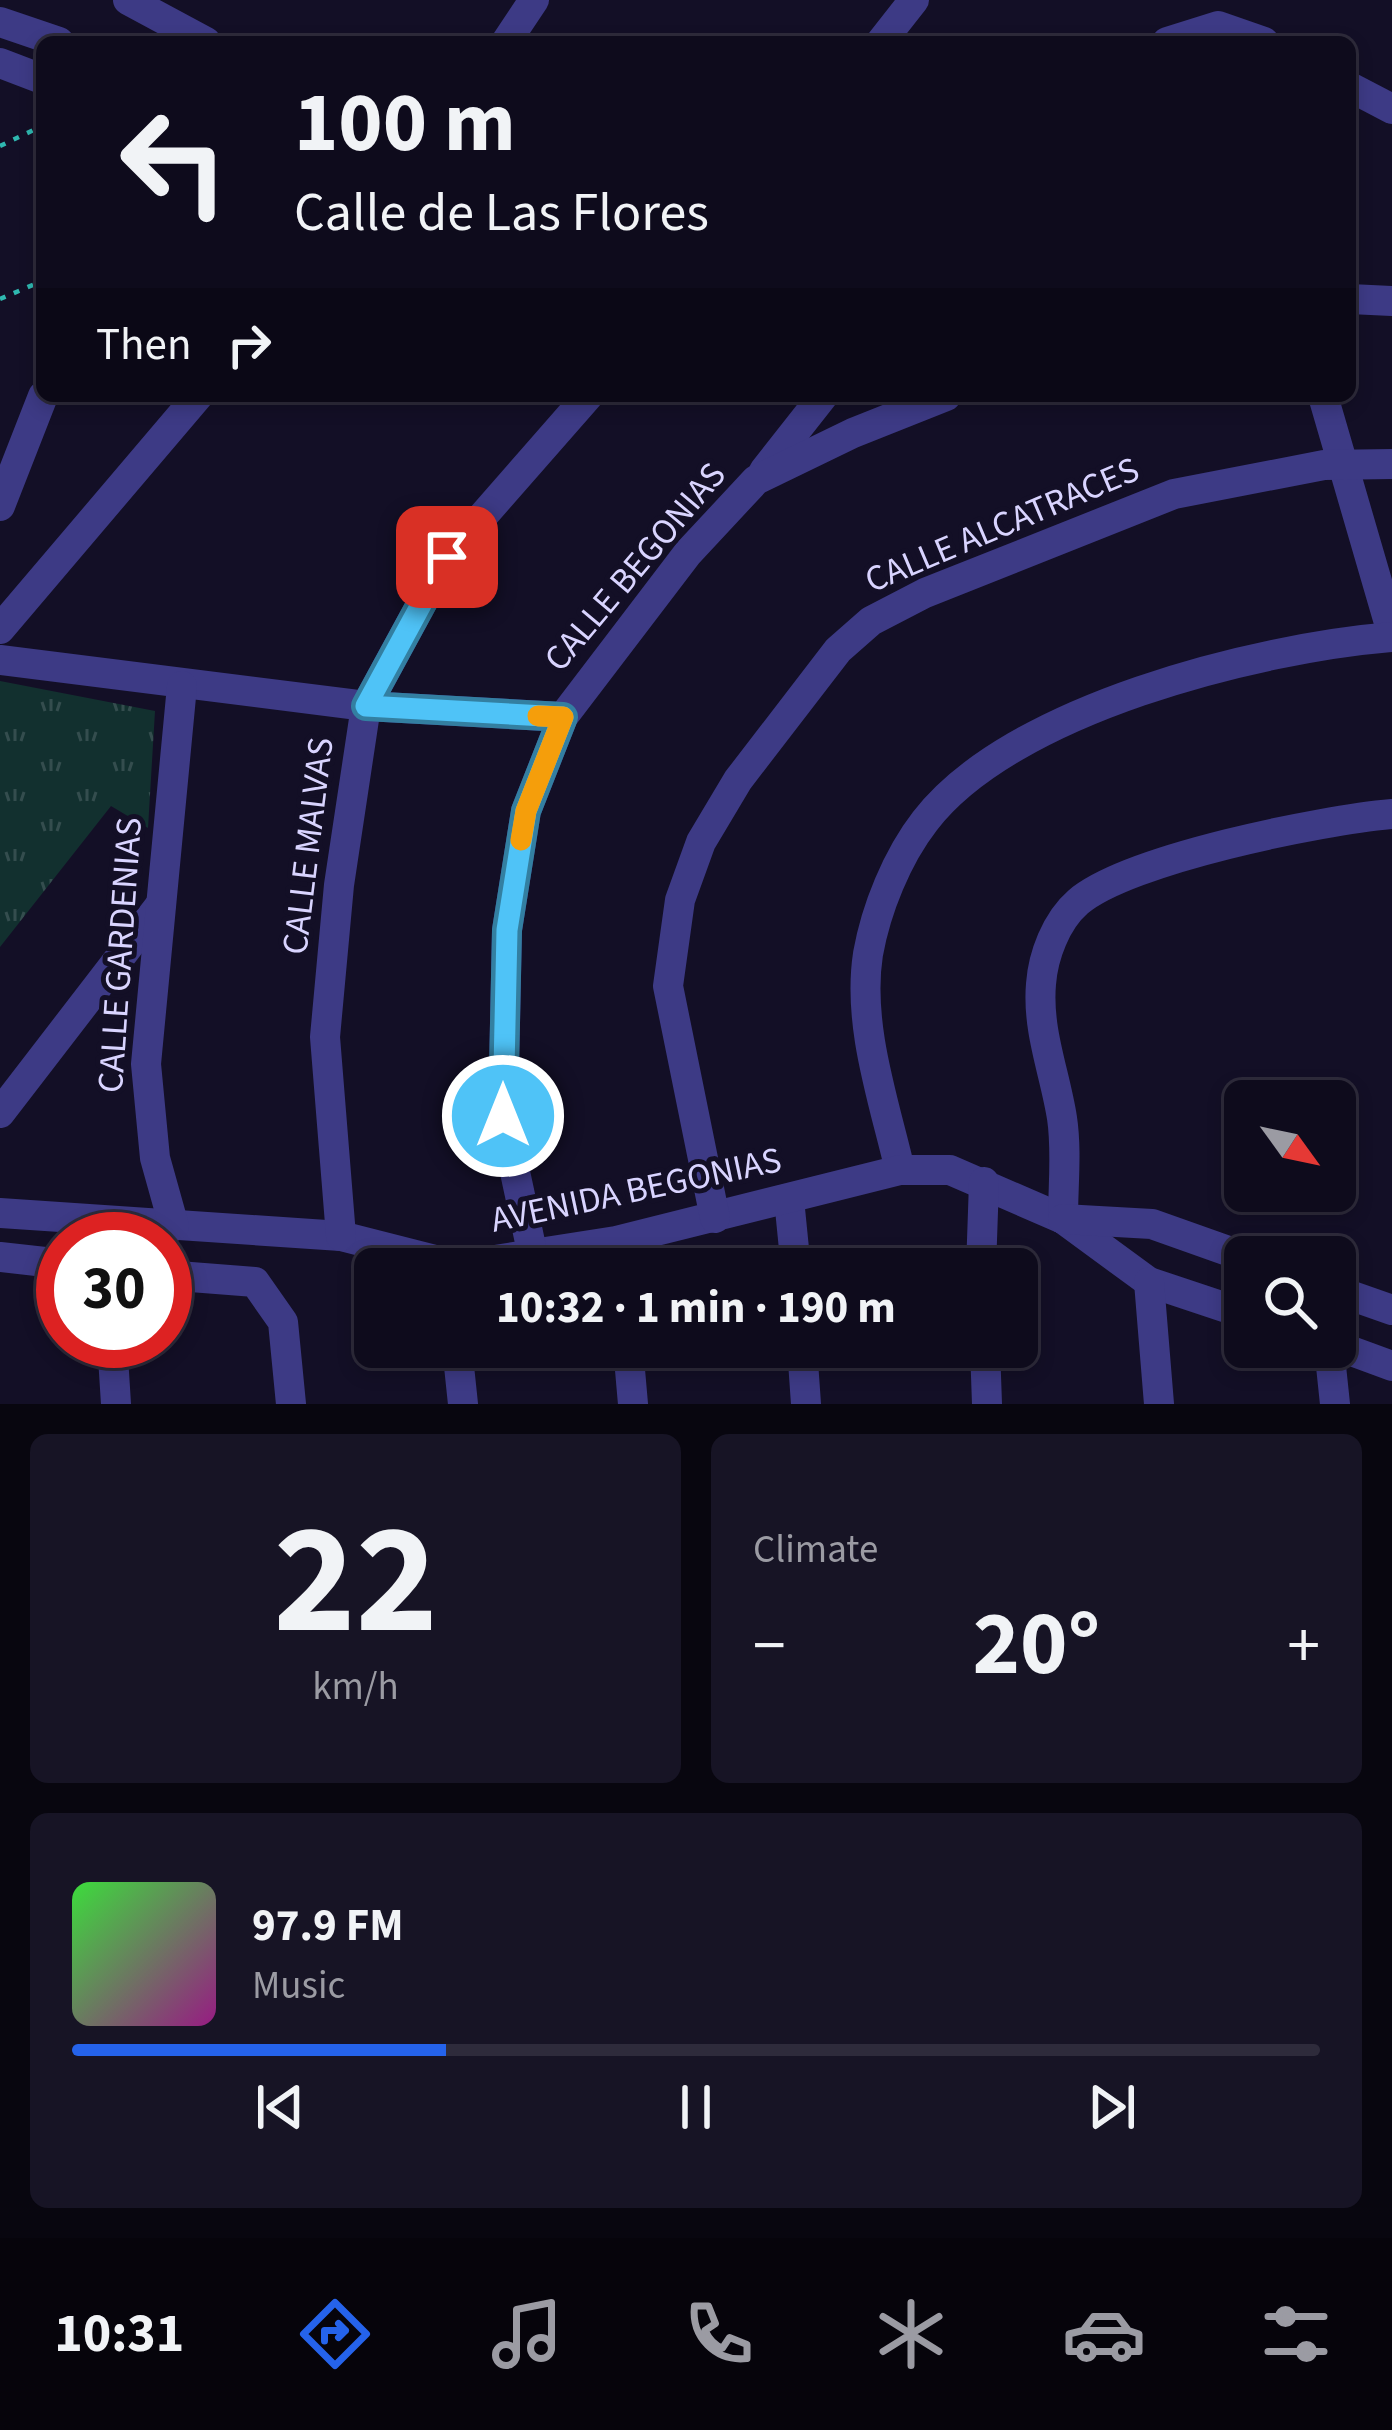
<!DOCTYPE html>
<meta charset="utf-8">
<style>
:root{--surface:#0e0b1c;--page:#171425;--text:#f1f3f6;--muted:#9b9ba3;--line:#2e2b3b;--accent:#2563eb}
body{margin:0;font-family:"Source Sans 3",sans-serif;background:var(--page);color:var(--text);height:100vh;display:flex;flex-direction:column;font-size:45px;white-space:nowrap}
*{box-sizing:border-box;margin:0}
p{font-size:39px;color:var(--muted)}
.icon{flex:none;width:66px;height:66px;fill:none;stroke:currentColor;stroke-width:2;stroke-linecap:round;stroke-linejoin:round}
.map{position:relative;height:1404px;overflow:hidden}
.panel{display:flex;flex-direction:column;gap:30px;padding:30px;background:#08060f;flex:1}
.panel>*{flex:none}
.hud{position:absolute;left:36px;top:36px;width:1320px;height:366px;border-radius:18px;box-shadow:0 6px 18px #0003,0 0 0 3px var(--line);background:#0e0b1c;color:var(--text);overflow:hidden}
.needle{width:78px;rotate:123deg}
.fabs{position:absolute;left:1224px;top:1080px;display:grid;gap:24px}
.fabs a{display:grid;place-items:center;width:132px;height:132px;border-radius:18px;background:var(--surface);box-shadow:0 6px 18px #0003,0 0 0 3px var(--line);font-size:60px}
.speed{position:absolute;left:36px;top:1212px;display:flex;gap:24px;font-size:60px;font-weight:700;text-align:center}
.speed>*{display:grid;place-content:center;width:156px;height:156px;border-radius:50%;background:var(--surface);box-shadow:0 6px 18px #0003,0 0 0 3px var(--line);line-height:1}
.speed .limit{border:18px solid #d22;background:#fff;color:#111}
.pin{position:absolute;display:grid;place-items:center;width:102px;height:102px;color:#fff;margin:-51px;border-radius:24px;box-shadow:0 6px 18px #0006}
.me{position:absolute;width:132px;margin:-66px;rotate:0deg;stroke-linejoin:round;filter:drop-shadow(0 0 9px #0008)}
.turn{display:flex;align-items:center;gap:42px;height:252px;padding:0 60px;font-size:54px}
.turn .icon{width:156px;height:156px;stroke-width:2.5}
.turn b{display:block;font-size:84px;line-height:102px}
.then{display:flex;align-items:center;height:114px;padding:0 60px;background:#0003;gap:24px;font-size:45px}
.big{font-size:90px;font-weight:700;line-height:1.1}
.panel .tile{flex:1;display:flex;flex-direction:column;justify-content:center;gap:18px;min-width:0;padding:0 42px;border-radius:18px;background:var(--page)}
.panel .dial{align-items:center;gap:0}
.dial b{font-size:156px;line-height:1}
.song{display:flex;align-items:center;gap:36px}
.cover{width:144px;height:144px;border-radius:18px;background:linear-gradient(135deg,hsl(120 70% 55%),hsl(310 70% 35%))}
.played{height:12px;border-radius:6px;background:linear-gradient(90deg,var(--accent) 30%,var(--line) 30%)}
.keys{display:flex;justify-content:space-around;direction:ltr}
.heat{display:flex;justify-content:space-between;align-items:center;font-size:66px;direction:ltr}
.panel .tiles{flex:1;display:grid;gap:30px;grid-template-columns:1fr 1fr}
.tile:last-child{grid-column:span 2}
.trip{position:absolute;left:354px;top:1248px;width:684px;height:120px;border-radius:18px;background:var(--surface);box-shadow:0 6px 18px #0003,0 0 0 3px var(--line);font-weight:700;line-height:120px;text-align:center}
.tabs{display:flex;height:192px;justify-content:space-around;align-items:center;background:#06040b;color:var(--muted)}
.tabs .icon{width:84px;height:84px}
.tabs .active{color:var(--accent)}
.tabs b{font-size:54px;color:var(--text)}
.map>svg:first-child{display:block}
</style>
<div class="map">
<svg width="1392" height="1404" viewBox="0 0 1392 1404">
<defs>
<pattern id="park-tufts" width="24" height="20" patternUnits="userSpaceOnUse" patternTransform="scale(3)"><rect width="24" height="20" fill="#12302f"/><path d="M3 7l-1-3M5 7V3M7 7l1-3M15 17l-1-3M17 17v-4M19 17l1-3" fill="none" stroke="#344d4e"/></pattern>
</defs>
<rect width="100%" height="100%" fill="#130f26"/>
<path fill="url(#park-tufts)" d="M0,681L155,711L148,828L111,806L0,947Z"/>
<g fill="none" stroke-linecap="round" stroke-linejoin="round">
<g stroke="#2fb8b0" stroke-width="4.5" stroke-dasharray="6 9" stroke-linecap="butt">
<path d="M0,146L42,126"/>
<path d="M0,299L42,281"/>
</g>
<g stroke="#3d3a85" stroke-width="30">
<path d="M128,0L206,42"/>
<path d="M0,22L59,42"/>
<path d="M506,42L534,0"/>
<path d="M881,42L914,0"/>
<path d="M1167,42L1218,26L1264,42"/>
<path d="M0,63L42,79"/>
<path d="M1350,87L1392,109"/>
<path d="M1350,299L1392,301"/>
<path d="M1323,396L1392,633"/>
<path d="M764,471L823,396"/>
<path d="M0,506L43,396"/>
<path d="M0,629L198,396"/>
<path d="M0,660L366,706L563,717"/>
<path d="M0,1113L161,904"/>
<path d="M900,1170C884,1101 857,1025 868,954C876,909 897,857 925,821C1011,709 1257,648 1392,637"/>
<path d="M789,1199L796,1269"/>
<path d="M0,1213L341,1236L447,1263H476L616,1241L900,1170H950L1063,1219L1149,1282L1245,1314"/>
<path d="M715,1218L668,986L680,900L701,842L738,780L838,650L871,621L925,593L1174,494L1324,465L1392,464"/>
<path d="M1063,1219C1063,1186 1067,1151 1062,1118C1055,1073 1037,1031 1041,984C1043,956 1056,921 1078,902C1128,859 1322,820 1392,814"/>
<path d="M1063,1219L1152,1224L1245,1257"/>
<path d="M174,1226L155,1158L146,1064L182,686"/>
<path d="M341,1236L325,1037L339,885L366,706L447,557L588,396"/>
<path d="M533,1256L503,1116L507,930L526,811L563,717L688,553L756,480L853,433L946,396"/>
<path d="M0,1257L63,1264"/>
<path d="M981,1269L984,1182"/>
<path d="M165,1275L255,1282L283,1322L291,1404"/>
<path d="M1149,1282L1159,1404"/>
<path d="M1335,1290L1392,1310"/>
<path d="M112,1341L116,1404"/>
<path d="M1335,1345L1392,1366"/>
<path d="M457,1347L463,1404"/>
<path d="M628,1347L633,1404"/>
<path d="M802,1347L806,1404"/>
<path d="M985,1347L987,1404"/>
<path d="M1329,1347L1335,1404"/>
</g>
</g>
<g fill="none" stroke-linecap="round" stroke-linejoin="round">
<defs>
<path id="route" d="M447,557L366,706L563,717L526,811L507,930L503,1116"/>
</defs>
<use href="#route" stroke="#337fa1" stroke-width="30"/>
<use href="#route" stroke="#4fc3f7" stroke-width="21"/>
<path stroke="#f59e0b" stroke-width="21" d="M521,840L526,811L563,717L538,716"/>
</g>
<g text-anchor="middle" dominant-baseline="central" stroke-width="10" stroke-linejoin="round" paint-order="stroke">
<g font-size="36" fill="#d9d4ff" stroke="#130f26">
<text transform="translate(1002 525) rotate(-23)">CALLE ALCATRACES</text>
<text transform="translate(635 567) rotate(-50)">CALLE BEGONIAS</text>
<text transform="translate(308 846) rotate(-83)">CALLE MALVAS</text>
<text transform="translate(120 955) rotate(-86)">CALLE GARDENIAS</text>
<text transform="translate(636 1190) rotate(-12)">AVENIDA BEGONIAS</text>
</g>
</g>
</svg>
<div class="fabs">
<a><svg class="needle" viewBox="-14 -14 28 28"><path d="M0-13l5 13h-10z" fill="#e53935"/><path d="M0 13l5-13h-10z" fill="#9b9ba3"/></svg></a>
<a><svg class="icon" aria-label="search" viewBox="0 0 24 24"><circle cx="10" cy="10" r="6"/><path d="M15 15l6 6"/></svg></a>
</div>
<div class="speed"><div class="limit">30</div></div>
<div class="pin" style="left:447px;top:557px;background:#d93025"><svg class="icon" aria-label="arrive" viewBox="0 0 24 24"><path d="M6 21V4h12l-3 4 3 4H6"/></svg></div>
<svg class="me" style="left:503px;top:1116px" viewBox="-20 -20 40 40"><circle r="17" fill="#4fc3f7" stroke="#fff" stroke-width="3"/><path d="M0-11L8 9 0 5-8 9z" fill="#fff"/></svg>
<div class="trip">10:32 · 1 min · 190 m</div>
<div class="hud">
<div class="turn"><svg class="icon" aria-label="left" viewBox="0 0 24 24"><path d="M17 20v-9H6M10 6l-5 5 5 5"/></svg><div><b>100 m</b>Calle de Las Flores</div></div>
<div class="then">Then<svg class="icon" aria-label="right" viewBox="0 0 24 24"><path d="M7 20v-9h11M14 6l5 5-5 5"/></svg></div>
</div>
</div>
<section class="panel">
<div class="tiles">
<div class="tile dial"><b>22</b><p>km/h</p></div>
<div class="tile"><p>Climate</p>
<div class="heat"><a>−</a><b class="big">20°</b><a>+</a></div>
</div>
<div class="tile">
<div class="song"><i class="cover"></i><div><b>97.9 FM</b><p>Music</p></div></div>
<div class="played"></div>
<div class="keys"><svg class="icon" aria-label="previous" viewBox="0 0 24 24"><path d="M18 5L8 12l10 7zM5 5v14"/></svg><svg class="icon" aria-label="pause" viewBox="0 0 24 24"><path d="M8 5v14M16 5v14"/></svg><svg class="icon" aria-label="next" viewBox="0 0 24 24"><path d="M6 5l10 7-10 7zM19 5v14"/></svg></div>
</div>
</div>
</section>
<nav class="tabs">
<b>10:31</b>
<svg class="icon active" aria-label="directions" viewBox="0 0 24 24"><path d="M12 3l9 9-9 9-9-9zM9 14v-3h6M13 9l2 2-2 2"/></svg>
<svg class="icon" aria-label="music" viewBox="0 0 24 24"><path d="M9 18V5l10-2v13"/><circle cx="6" cy="18" r="3"/><circle cx="16" cy="16" r="3"/></svg>
<svg class="icon" aria-label="phone" viewBox="0 0 24 24"><path d="M5 4h4l2 5-3 2q2 4 5 5l2-3 5 2v4C11 20 4 13 5 4z"/></svg>
<svg class="icon" aria-label="climate" viewBox="0 0 24 24"><path d="M12 3v18M4 7l16 10M4 17L20 7"/></svg>
<svg class="icon" aria-label="car" viewBox="0 0 24 24"><path d="M5 17H2v-5l4-1 3-4h7l3 4 3 1v5h-3M9 17h6M6 11h13"/><circle cx="7" cy="17" r="2"/><circle cx="17" cy="17" r="2"/></svg>
<svg class="icon" aria-label="filters" viewBox="0 0 24 24"><path d="M4 7h16M4 17h16"/><circle cx="9" cy="7" r="2"/><circle cx="15" cy="17" r="2"/></svg>
</nav>
